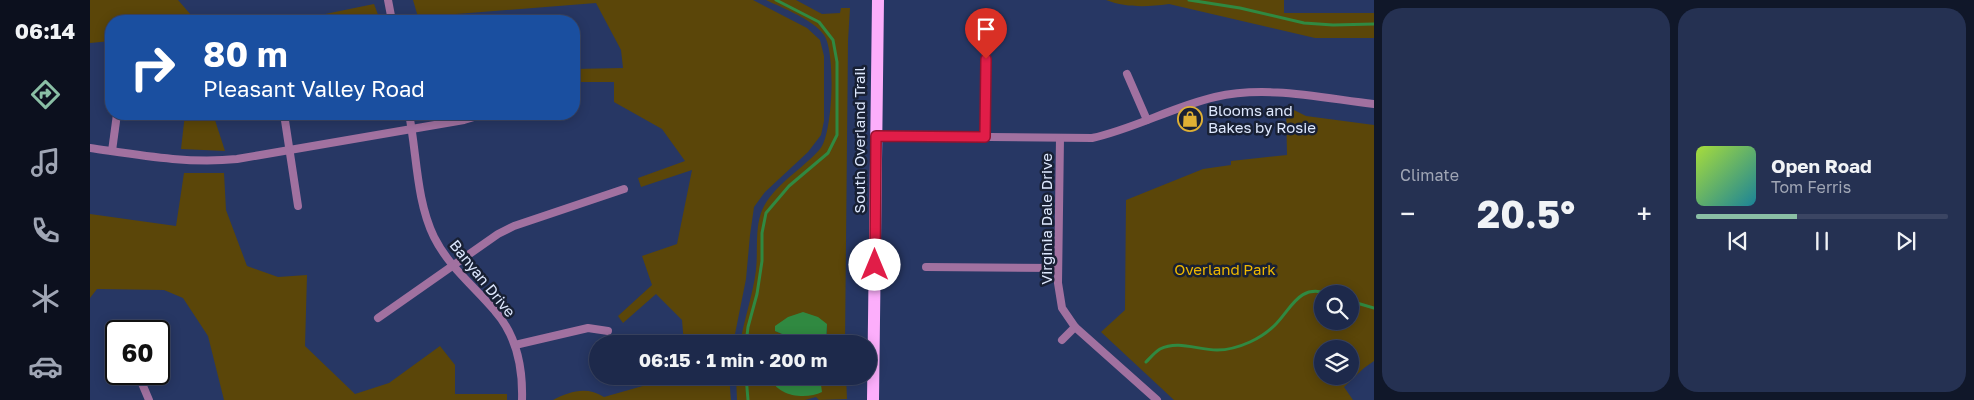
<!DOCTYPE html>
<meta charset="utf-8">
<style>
:root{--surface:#1d294b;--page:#253152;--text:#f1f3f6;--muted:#a0a6b5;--line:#3b4563;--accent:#8abfa5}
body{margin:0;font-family:"Golos Text",sans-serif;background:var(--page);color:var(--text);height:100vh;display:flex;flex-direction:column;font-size:19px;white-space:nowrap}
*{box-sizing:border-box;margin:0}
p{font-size:16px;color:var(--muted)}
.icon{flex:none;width:28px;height:28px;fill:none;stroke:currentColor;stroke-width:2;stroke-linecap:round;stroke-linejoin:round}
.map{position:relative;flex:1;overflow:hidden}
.sheet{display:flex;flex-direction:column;gap:8px;padding:8px;background:#101729;width:600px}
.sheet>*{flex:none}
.banner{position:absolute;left:15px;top:15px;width:475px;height:105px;border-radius:20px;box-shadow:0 2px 12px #0003,0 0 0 1px var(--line);background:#1a4fa0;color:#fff;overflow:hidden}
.controls{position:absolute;left:1224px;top:285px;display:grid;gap:10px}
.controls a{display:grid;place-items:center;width:45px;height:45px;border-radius:50%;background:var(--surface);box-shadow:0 2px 12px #0003,0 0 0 1px var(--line);font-size:25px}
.speed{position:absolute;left:15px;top:320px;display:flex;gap:10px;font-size:25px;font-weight:700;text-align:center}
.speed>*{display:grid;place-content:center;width:65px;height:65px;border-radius:50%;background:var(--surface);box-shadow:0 2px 12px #0003,0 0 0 1px var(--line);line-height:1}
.speed .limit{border:2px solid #111;border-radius:8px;background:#fff;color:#111}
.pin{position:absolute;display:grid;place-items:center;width:42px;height:42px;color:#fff;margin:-51px -21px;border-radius:50% 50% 50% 0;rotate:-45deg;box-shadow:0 0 5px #0007}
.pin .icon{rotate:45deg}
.me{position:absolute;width:55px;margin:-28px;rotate:0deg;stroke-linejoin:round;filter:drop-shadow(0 0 4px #0008)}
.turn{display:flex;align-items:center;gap:18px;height:105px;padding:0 15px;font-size:22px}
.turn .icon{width:65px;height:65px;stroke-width:2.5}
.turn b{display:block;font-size:35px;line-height:42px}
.big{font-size:38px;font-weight:700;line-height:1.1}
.sheet .tile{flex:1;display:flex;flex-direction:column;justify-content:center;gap:8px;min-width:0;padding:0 18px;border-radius:20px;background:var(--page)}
.song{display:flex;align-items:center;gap:15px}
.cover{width:60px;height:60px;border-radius:8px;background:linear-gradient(135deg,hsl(80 70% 55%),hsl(190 70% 35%))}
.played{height:5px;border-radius:2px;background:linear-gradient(90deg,var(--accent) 40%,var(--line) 40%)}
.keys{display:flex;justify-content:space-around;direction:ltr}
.heat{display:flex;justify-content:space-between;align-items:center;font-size:28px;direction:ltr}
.sheet .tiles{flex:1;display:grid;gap:8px;grid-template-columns:repeat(2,1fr)}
.trip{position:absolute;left:499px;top:335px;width:288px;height:50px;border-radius:25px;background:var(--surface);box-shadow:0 2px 12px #0003,0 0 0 1px var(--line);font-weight:700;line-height:50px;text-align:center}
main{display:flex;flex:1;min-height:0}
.menu{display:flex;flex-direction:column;width:90px;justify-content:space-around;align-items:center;background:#0c101e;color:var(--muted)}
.menu .icon{width:35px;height:35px}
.menu .current{color:var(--accent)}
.menu b{font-size:22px;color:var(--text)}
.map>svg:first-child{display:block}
</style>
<main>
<nav class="menu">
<b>06:14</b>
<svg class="icon current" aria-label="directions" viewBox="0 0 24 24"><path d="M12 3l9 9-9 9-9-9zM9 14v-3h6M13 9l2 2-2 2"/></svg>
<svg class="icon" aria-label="music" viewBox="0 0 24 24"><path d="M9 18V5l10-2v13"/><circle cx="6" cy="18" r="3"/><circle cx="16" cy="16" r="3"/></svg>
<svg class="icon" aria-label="phone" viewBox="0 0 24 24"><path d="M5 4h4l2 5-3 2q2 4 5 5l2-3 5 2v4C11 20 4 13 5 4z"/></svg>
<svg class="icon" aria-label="climate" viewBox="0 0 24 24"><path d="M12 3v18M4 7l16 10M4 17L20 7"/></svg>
<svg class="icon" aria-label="car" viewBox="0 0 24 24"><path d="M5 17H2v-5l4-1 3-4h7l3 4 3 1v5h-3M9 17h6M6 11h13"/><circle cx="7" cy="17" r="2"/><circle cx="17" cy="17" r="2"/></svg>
</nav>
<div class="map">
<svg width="1284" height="400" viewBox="0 0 1284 400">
<rect width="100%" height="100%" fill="#273764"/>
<g fill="#5b4609" fill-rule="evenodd">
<path d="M0,0H88L101,15L112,21H21V41L0,43Z"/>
<path d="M323,0H663L717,28L730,40L734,56V121L731,135L718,152L675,192L664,207L660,235L656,279L643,344H594L592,320L566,294L533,323L528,316L562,285L552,256L587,244L602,170L551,187L548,178L595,161L572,129L524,102V82H484V69L533,68L531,50L506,3L328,17Z"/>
<path d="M676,0H706L732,14L750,13L751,8H760L758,41L755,344H736L737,324L685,331L697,336L701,344H650C654,319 663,295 666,270C668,252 665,230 671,213C681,186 712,170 730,149C743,134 746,52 734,35C723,19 692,8 676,0Z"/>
<path d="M1016,0H1194V13H1284V38H1225L1079,4C1057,7 1037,8 1016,0Z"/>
<path d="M284,4L290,20L188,21L206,20Z"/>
<path d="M1196,106L1216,116L1284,125V361L1274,368L1254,387L1263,400H1084L1011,332L1035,310L1036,200L1113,169L1141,165V161L1197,155ZM1232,294H1260V321H1232ZM1232,349H1260V376H1232Z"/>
<path d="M95,114H123L135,151L91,149Z"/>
<path d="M94,173H134L136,210L157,266L188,277L217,275L215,346L265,394L299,383L350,346L365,365V394H417V400H134L118,336L93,298L74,290L7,289L0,298V214L86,226Z"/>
<path d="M588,376H639L641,400H463C480,391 497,386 514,397Z"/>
<path d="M646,376H680V378L731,385L734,376H756L757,399L729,400L726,397L715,400H647Z"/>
</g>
<g fill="#308941">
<path d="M713,312L728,317L737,324L736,344H701L697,336L685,331V326L698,317Z"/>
<path d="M680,376H734L731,385L732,392C716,400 686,397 680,376Z"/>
</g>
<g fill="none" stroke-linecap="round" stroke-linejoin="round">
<g stroke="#308941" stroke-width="3">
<path d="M1099,0L1150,8L1214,23L1243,25L1284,24"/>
<path d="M1260,301L1284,308"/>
<path d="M656,344L658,327L667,294L672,261V233L676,213L699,186L738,153L747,135V62L743,40L729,22L686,0"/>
<path d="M1056,362C1060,358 1065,352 1070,349C1088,340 1108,350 1127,350C1139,350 1149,347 1160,342C1169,338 1178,332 1185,325C1202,308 1209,283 1239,294"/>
<path d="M656,376L658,400"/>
</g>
<g stroke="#a171a0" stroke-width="8">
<path d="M298,0L302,21"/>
<path d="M1037,74L1057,120"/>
<path d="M194,114L208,206"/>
<path d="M319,114C327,154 326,200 344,237C359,267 384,286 405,311C427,336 433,367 432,400"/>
<path d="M786,136L1002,138C1044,129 1082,107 1125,97C1176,85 1232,98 1284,104"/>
<path d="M895,137L896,43"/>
<path d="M970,138L968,283L972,308L985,327L1067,400"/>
<path d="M0,148C49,155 97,164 147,159L374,120L394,114"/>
<path d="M22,151L27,114"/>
<path d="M836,267L968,268"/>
<path d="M288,318L408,234L424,226L534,189"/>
<path d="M972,340L985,327"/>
<path d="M425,345L498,328L518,331"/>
<path d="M48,374L59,400"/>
</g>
<path stroke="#fcaefb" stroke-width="12" d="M783,400L788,0"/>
</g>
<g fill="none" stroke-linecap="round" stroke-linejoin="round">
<defs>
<path id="route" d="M785,265L786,136L895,137L896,59"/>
</defs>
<use href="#route" stroke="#92132f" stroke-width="12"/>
<use href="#route" stroke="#e11d48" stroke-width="9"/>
</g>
<defs>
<symbol id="shop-ring" viewBox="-11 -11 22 22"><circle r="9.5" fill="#182034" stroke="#dfb034" stroke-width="1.5"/><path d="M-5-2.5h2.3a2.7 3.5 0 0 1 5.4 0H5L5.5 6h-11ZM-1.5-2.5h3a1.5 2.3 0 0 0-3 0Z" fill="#dfb034"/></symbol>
</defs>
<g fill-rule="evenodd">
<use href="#shop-ring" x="1086" y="105" width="28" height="28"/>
</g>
<g text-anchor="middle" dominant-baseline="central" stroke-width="5" stroke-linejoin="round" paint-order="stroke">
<g font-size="15" fill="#dee8fe" stroke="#182034" text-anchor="start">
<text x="1118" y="110">Blooms and<tspan x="1118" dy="17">Bakes by Rosie</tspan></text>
</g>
<g font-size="15" fill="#dee8fe" stroke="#182034">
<text transform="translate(769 140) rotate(-90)">South Overland Trail</text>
<text transform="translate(956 219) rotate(-90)">Virginia Dale Drive</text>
<text transform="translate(393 278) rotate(51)">Banyan Drive</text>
</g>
<g font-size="15" fill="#efb800" stroke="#182034">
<text x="1135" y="269">Overland Park</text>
</g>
</g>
</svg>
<div class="controls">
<a><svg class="icon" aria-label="search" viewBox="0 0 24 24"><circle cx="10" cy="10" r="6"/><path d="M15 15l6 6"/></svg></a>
<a><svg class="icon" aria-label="layers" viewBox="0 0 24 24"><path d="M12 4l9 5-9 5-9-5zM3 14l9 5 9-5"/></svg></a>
</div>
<div class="speed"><div class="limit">60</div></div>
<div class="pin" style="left:896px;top:59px;background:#d93025"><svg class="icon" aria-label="arrive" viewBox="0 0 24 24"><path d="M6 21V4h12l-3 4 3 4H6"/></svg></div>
<svg class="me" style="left:785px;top:265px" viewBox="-20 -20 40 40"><circle r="19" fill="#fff"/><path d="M0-13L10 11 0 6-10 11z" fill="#e11d48"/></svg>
<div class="trip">06:15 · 1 min · 200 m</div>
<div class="banner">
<div class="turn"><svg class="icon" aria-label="right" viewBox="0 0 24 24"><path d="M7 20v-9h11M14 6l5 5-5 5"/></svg><div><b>80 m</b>Pleasant Valley Road</div></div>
</div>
</div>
<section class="sheet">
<div class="tiles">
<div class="tile"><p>Climate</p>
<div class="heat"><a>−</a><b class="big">20.5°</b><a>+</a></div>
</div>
<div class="tile">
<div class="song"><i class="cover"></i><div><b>Open Road</b><p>Tom Ferris</p></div></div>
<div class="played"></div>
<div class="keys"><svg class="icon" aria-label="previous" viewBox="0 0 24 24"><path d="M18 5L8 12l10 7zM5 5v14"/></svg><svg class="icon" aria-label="pause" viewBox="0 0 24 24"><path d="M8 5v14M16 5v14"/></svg><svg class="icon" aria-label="next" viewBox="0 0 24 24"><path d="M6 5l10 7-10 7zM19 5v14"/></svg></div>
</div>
</div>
</section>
</main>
